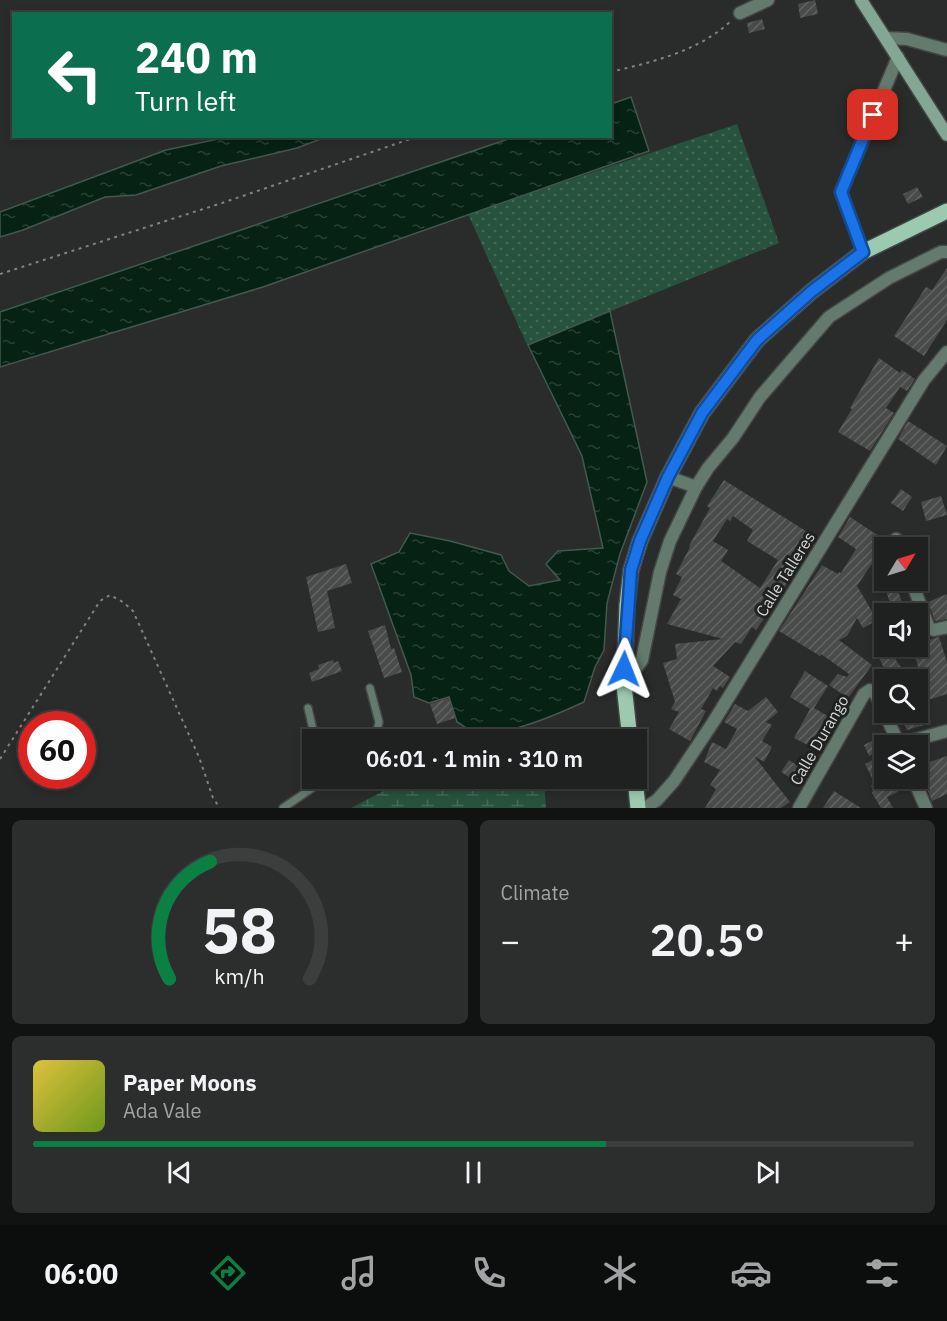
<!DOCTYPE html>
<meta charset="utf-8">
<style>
:root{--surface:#1f2120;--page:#2c2e2d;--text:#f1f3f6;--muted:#a1a3a5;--line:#3c3e3e;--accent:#0b8043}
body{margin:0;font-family:"IBM Plex Sans",sans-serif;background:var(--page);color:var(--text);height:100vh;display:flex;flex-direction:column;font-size:22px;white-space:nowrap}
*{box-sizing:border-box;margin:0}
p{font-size:20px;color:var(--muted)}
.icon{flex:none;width:33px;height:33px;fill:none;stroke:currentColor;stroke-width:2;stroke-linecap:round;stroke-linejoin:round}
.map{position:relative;height:808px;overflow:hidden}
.side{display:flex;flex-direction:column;gap:12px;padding:12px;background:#111212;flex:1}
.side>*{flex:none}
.top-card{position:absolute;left:12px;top:12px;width:600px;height:126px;border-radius:0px;box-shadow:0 3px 9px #0003,0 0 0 2px var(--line);background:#0b6e4f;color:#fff;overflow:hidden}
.needle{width:39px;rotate:52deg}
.tools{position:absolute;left:874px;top:537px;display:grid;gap:12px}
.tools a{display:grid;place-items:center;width:54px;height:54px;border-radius:0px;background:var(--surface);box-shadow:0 3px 9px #0003,0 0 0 2px var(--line);font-size:30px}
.speed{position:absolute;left:18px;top:711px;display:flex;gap:12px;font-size:30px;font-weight:700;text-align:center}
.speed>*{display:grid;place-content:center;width:78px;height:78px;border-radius:50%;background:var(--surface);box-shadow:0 3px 9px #0003,0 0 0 2px var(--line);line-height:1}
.speed .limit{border:9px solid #d22;background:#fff;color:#111}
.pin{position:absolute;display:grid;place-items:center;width:51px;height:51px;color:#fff;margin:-26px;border-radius:12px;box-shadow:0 3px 9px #0006}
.me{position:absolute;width:66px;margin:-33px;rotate:2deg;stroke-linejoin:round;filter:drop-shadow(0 0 4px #0008)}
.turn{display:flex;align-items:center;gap:21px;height:126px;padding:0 24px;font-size:27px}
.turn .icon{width:78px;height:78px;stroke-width:2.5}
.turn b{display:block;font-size:42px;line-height:51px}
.big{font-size:45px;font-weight:600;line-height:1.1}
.side .card{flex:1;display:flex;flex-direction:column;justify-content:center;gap:9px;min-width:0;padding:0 21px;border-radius:9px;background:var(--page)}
.side .dial{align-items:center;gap:0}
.dial svg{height:156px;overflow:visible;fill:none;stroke:var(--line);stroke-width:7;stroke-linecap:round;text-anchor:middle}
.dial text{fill:var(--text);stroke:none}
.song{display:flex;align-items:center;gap:18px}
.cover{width:72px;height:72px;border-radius:9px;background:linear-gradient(135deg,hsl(50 70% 55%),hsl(80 70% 35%))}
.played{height:6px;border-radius:3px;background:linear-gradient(90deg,var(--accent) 65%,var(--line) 65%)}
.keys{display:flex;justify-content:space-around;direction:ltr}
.heat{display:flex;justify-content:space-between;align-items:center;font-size:33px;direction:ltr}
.side .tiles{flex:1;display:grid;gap:12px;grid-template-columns:1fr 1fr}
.card:last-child{grid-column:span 2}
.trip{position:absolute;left:302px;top:729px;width:345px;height:60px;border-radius:0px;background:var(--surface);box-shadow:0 3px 9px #0003,0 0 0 2px var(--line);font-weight:600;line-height:60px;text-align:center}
.tab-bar{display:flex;height:96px;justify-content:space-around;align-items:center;background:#0c0d0d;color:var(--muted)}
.tab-bar .icon{width:42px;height:42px}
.tab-bar .on{color:var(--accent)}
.tab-bar b{font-size:27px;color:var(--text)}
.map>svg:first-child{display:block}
</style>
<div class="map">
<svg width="947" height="808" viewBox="0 0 947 808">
<defs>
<pattern id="grass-dots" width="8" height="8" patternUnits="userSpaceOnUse" patternTransform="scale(1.5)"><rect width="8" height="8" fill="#27523e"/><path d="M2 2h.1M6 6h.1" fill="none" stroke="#456a59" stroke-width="1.8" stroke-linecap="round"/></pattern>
<pattern id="wetland-marsh" width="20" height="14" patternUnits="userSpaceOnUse" patternTransform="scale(1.5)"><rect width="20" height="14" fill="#27523e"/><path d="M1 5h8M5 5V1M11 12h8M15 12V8" fill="none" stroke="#456a59"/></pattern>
<pattern id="water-ripples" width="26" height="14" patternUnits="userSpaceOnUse" patternTransform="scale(1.5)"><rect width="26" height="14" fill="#052215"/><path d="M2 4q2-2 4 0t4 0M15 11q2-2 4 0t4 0" fill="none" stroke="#294136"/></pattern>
<pattern id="building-hatch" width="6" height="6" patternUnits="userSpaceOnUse" patternTransform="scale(1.5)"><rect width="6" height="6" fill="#484b49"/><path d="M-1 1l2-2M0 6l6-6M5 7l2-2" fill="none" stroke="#626462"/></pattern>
</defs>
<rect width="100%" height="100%" fill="#292c2a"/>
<path fill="url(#grass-dots)" d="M737,124L779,243L527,345L468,214Z"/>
<path fill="url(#wetland-marsh)" d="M544,779L546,808H351L406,779Z"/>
<g fill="url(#water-ripples)" stroke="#43584f" stroke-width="1.5">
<path d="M631,97L649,151L263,287L0,367V312L514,137L610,136L611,104Z"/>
<path d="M228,137H326L297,148L221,166L136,195L105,197L23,230L0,237V212L166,150Z"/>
<path d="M610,311L647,482L620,554L607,603L604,650L595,667L584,702C558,714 505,737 477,733C470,732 463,725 457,722L449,697L429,703L414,697L411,675L371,564L399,552L410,533L450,541L501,555L509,571L529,586L560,580L546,564L558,551L603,548L582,456L528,345Z"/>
</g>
<g fill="url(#building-hatch)" fill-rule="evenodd">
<path d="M815,0L818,14L800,18L798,4Z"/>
<path d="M762,19L765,29L749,33L747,23Z"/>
<path d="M917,187L923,197L908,204L903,194Z"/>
<path d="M947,268V320L924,356L894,336L926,287L932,290Z"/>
<path d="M879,358L900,373L902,370L915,379L907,391L900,387L886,408L894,413L870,451L838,432L852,409L850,408Z"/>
<path d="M908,421L947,446L936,465L898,439Z"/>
<path d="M724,480L814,536L779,597L756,630L752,627L741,644L735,642L713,666L730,677L723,688L720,686L717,691L713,688L701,709L706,711L690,741L669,729L679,712L671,709L675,702L663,663L677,659L675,644L723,639L667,624L681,599L673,595L682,577L676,574L690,547L689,546L710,508L707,506ZM733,516L753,530L747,541L778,560L760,588L721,561L728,550L713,541L727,519L730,521Z"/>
<path d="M901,489L912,497L903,511L891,503Z"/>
<path d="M941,496L947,515L926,521L921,502Z"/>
<path d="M850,517L888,542L890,548H885V591L873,562L857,586L876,618L871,621L872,623L863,628L857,618L847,636L839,640L872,665L848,698L829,685L838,674L847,677L849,674L821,654L820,656L779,631L822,565L838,574L839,572L841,573L856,549L838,537Z"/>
<path d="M346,564L352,583L327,591L335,628L318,632L306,577Z"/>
<path d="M897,588L903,605L892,609L886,591Z"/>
<path d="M947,594V619L935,621L928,602Z"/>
<path d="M385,625L391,649L394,648L402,672L384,678L368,631Z"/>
<path d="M939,637L947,662V694L928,700L912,646H918V643Z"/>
<path d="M891,653L910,680H890L879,658Z"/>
<path d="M333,660L334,663L338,661L342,671L312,682L309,673L319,669L318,665Z"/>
<path d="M805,671L828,686L814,708L836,721L823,745L814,740L810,746L794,738L810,709L790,697Z"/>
<path d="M918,690H920L931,723L907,730L901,719L912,712H918Z"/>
<path d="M766,697L778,712L766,722L772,725L762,741L772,747L764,762L754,756L790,802L781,808H705L716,789L710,785L720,770L704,762L712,742L726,749L737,729L724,722L735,704L748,711Z"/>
<path d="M449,698L455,718L437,724L430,704Z"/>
<path d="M880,737L885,748L869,756L864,745Z"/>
<path d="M881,756L885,765V778H892L898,792L887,797L893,808H881L872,793L874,791L871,786L875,784L865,764Z"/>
<path d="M947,756V794L932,801L918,766Z"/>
<path d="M789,760L804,770L797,782L781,772Z"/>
<path d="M834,791L861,808H823Z"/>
</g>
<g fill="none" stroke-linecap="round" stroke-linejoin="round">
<defs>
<g id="lane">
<path d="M370,688L379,722L375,740"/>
<path d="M308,708L314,734L319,740"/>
<path d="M283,808L327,778"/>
</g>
<g id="street">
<path d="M740,13L768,0"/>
<path d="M886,38L907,39L947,50"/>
<path d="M863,252L841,192L898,57"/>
<path d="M668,477L696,487"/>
<path d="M896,539L899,548"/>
<path d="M911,580L929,628L934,630L947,627"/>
<path d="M624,685L642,660L660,572L670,541L696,487L708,468L733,438L760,397L829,317L889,278L941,252H947"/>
<path d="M899,744L947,731"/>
<path d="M913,778L926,808"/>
<path d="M645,808L657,800L674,781L714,721L924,380L947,352"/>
<path d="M799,808L864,694L870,690L875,693L900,746"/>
</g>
<path id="secondary" d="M861,0L947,135"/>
<g id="primary">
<path d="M630,740L624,685L627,605L631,570L640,541L668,477L702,413L757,340L812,291L863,252L947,211"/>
<path d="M635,778L638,808"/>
</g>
</defs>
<use href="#lane" stroke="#444745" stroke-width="10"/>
<use href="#street" stroke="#444745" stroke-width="15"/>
<use href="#secondary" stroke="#444745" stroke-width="15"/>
<use href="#primary" stroke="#444745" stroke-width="18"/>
<g stroke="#818382" stroke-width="2" stroke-dasharray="3 4.5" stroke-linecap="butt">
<path d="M610,72C653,62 699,51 731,21"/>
<path d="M0,274L222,203L419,136"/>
<path d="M0,759L100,601L110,595L123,602L133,611L199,757L213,798L220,808"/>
</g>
<use href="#lane" stroke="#647a6e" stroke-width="7"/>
<use href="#street" stroke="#647a6e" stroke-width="12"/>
<use href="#secondary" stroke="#83a794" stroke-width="12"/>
<use href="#primary" stroke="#9bcab1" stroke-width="15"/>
</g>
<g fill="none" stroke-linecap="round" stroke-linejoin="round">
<defs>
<path id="route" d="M624,669L631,570L640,541L668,477L702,413L757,340L812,291L863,252L841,192L873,115"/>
</defs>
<use href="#route" stroke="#114b97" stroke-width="15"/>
<use href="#route" stroke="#1a73e8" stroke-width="10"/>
</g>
<g text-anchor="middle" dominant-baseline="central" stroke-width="6" stroke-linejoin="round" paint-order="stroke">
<g font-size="16" fill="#d4d6d5" stroke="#1f2221">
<text transform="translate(785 574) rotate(-58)">Calle Talleres</text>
<text transform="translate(819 740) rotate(-60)">Calle Durango</text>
</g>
</g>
</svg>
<div class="tools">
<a><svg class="needle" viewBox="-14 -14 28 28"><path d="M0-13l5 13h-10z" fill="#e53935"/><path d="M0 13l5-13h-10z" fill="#a1a3a5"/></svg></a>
<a><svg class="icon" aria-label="sound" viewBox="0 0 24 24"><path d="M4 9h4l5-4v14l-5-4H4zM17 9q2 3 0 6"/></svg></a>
<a><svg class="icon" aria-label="search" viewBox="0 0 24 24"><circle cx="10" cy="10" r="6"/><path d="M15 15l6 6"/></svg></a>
<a><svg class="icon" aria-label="layers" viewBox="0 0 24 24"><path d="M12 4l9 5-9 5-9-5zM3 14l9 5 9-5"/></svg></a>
</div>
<div class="speed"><div class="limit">60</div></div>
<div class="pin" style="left:873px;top:115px;background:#d93025"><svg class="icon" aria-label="arrive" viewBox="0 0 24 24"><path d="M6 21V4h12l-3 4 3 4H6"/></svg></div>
<svg class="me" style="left:624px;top:669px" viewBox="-20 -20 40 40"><path d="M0-17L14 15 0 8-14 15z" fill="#1a73e8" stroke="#fff" stroke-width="4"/></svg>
<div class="trip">06:01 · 1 min · 310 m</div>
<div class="top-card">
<div class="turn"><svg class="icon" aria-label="left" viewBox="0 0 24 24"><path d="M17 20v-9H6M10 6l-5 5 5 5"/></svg><div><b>240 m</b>Turn left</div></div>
</div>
</div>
<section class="side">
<div class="tiles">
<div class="card dial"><svg viewBox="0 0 100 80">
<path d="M14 69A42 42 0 1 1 86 69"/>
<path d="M14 69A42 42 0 0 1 35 9" stroke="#0b8043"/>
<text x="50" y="56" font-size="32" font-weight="700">58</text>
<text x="50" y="72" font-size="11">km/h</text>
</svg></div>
<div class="card"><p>Climate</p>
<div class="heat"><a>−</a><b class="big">20.5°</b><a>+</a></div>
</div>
<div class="card">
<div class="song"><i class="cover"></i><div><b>Paper Moons</b><p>Ada Vale</p></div></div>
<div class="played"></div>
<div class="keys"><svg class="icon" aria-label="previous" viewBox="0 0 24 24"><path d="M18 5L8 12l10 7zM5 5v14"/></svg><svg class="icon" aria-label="pause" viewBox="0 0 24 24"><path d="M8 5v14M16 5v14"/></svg><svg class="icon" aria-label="next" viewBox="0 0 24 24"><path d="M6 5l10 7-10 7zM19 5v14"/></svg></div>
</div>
</div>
</section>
<nav class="tab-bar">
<b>06:00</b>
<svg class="icon on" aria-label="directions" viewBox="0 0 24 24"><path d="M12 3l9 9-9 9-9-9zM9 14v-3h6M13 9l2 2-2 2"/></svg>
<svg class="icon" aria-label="music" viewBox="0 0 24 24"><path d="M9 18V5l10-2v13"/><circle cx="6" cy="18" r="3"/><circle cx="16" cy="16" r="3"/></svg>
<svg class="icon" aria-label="phone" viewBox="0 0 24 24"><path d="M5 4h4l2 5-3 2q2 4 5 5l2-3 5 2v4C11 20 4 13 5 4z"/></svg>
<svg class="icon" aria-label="climate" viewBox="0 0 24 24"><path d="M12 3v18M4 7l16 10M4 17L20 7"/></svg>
<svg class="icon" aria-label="car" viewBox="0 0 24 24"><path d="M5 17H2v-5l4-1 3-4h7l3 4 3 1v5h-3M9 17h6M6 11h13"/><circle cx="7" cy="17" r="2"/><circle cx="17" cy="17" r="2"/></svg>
<svg class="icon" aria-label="filters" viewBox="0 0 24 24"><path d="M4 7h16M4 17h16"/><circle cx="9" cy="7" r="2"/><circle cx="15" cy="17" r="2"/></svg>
</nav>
